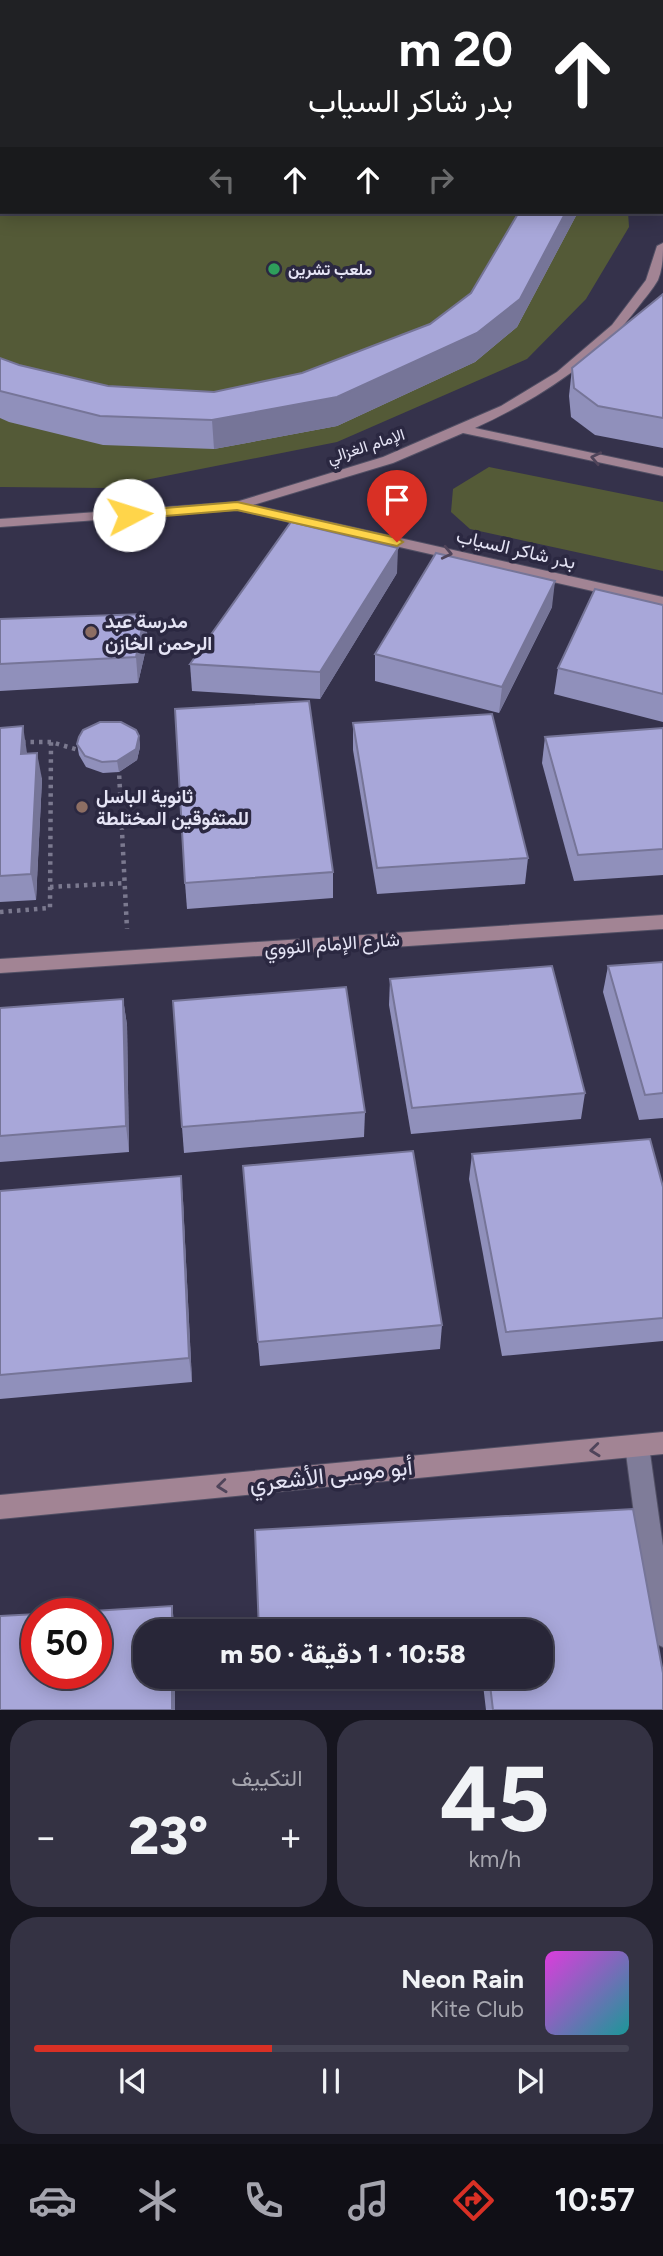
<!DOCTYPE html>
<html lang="ar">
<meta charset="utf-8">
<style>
:root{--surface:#282638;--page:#343243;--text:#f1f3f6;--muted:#a5a5ae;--line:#444353;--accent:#d93025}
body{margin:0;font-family:Figtree,Vazirmatn,sans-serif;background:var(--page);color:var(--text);direction:rtl;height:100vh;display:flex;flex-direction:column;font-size:26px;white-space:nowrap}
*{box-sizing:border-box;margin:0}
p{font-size:23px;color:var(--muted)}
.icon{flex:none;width:38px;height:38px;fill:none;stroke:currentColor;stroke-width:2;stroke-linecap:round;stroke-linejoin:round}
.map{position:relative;height:1710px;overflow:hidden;direction:ltr}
.side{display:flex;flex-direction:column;gap:10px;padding:10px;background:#16151f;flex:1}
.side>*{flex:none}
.guide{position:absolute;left:0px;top:0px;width:663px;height:214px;box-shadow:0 4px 18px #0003,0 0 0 2px var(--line);direction:rtl;background:#202124;color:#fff;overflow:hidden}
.speed{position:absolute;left:21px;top:1598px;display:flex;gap:14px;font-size:35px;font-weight:700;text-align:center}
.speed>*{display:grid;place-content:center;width:91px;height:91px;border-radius:50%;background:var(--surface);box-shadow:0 4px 18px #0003,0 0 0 2px var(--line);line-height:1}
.speed .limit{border:10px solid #d22;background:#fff;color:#111}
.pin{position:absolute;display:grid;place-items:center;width:60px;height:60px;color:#fff;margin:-72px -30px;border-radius:50% 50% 50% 0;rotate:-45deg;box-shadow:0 0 7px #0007}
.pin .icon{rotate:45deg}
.me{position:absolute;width:77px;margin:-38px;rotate:85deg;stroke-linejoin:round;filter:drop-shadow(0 0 5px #0008)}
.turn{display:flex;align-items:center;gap:24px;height:147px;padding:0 35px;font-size:32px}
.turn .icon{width:91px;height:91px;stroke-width:2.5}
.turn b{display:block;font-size:49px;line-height:60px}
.lanes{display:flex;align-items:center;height:66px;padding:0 35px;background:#0003;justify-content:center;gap:35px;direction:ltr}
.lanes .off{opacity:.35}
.big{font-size:52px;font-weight:800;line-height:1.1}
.side .tile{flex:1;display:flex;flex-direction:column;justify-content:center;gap:10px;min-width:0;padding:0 24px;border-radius:28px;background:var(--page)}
.side .dial{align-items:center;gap:0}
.dial b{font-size:91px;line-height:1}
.song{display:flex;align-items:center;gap:21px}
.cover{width:84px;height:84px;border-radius:10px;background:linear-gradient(135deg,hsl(300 70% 55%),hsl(180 70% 35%))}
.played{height:7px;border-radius:4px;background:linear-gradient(90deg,var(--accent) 40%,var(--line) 40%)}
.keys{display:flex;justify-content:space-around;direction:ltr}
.heat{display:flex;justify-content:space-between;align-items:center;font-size:38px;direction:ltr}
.side .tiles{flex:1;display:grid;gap:10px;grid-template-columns:1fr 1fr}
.tile:last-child{grid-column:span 2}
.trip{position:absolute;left:133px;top:1619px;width:420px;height:70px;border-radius:28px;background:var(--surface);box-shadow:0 4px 18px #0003,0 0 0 2px var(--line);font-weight:800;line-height:70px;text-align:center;direction:rtl}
.tab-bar{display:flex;height:112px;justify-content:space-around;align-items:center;background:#100f16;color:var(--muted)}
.tab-bar .icon{width:49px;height:49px}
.tab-bar .current{color:var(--accent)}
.tab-bar b{font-size:32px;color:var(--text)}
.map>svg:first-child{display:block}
</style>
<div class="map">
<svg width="663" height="1710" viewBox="0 0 663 1710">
<rect width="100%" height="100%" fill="#35324b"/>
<g fill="#545a37">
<path d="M0,0L467,2H2V212H628L629,227L586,299L527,359L337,442L105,488L0,487Z"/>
<path d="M489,467L663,502V571L470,529L451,512L453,489Z"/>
</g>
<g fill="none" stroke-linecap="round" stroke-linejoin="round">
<defs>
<path id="lane" d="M2,68V75H0V69Z"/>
<path id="street" d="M637,1435L645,1438L649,1446L663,1546V1647L654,1643L650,1634L625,1446L629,1438Z"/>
<g id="secondary">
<path d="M520,0H530L531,2H522Z"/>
<rect x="662" y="88" width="1" height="7"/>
<rect x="662" y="164" width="1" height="10"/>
<path d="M663,243C663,255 663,268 658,280C653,289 645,298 639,306C597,362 538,399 475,428L663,468V476L463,433L393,463L253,505L663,597V607L237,510L0,527V519L236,502L383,457L501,406L557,372L612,325L646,280L657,246Z"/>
<path d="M663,915V929L0,973V959Z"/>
<path d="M663,1432V1454L0,1519V1495Z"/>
</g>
</defs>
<use href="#lane" stroke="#514f64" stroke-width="2"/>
<use href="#street" stroke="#514f64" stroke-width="2"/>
<use href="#secondary" stroke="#514f64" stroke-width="2"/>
<g stroke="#7b798f" stroke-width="4.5" stroke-dasharray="3.5 5" stroke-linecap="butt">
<path d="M22,742H51L82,751"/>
<path d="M116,768L119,772L127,929"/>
<path d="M50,887L125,883"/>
<path d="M0,912L50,908L51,742"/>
</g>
<use href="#lane" fill="#7f7c99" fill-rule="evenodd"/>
<use href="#street" fill="#7f7c99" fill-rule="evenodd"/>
<use href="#secondary" fill="#a28494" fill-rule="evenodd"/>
</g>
<g fill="#9090bb">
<path d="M583,0H663V15H662V2H592Z"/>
<path d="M663,19V65H662V21Z"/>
<path d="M519,212H578L517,327L475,362L337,426L214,449L103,445L9,422L0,418V358L19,365L108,386L214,392L302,373L430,324L471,293Z"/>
<path d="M663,294V448L595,435L571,417L569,396L572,368Z"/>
<path d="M397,573L320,699L192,691L190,664Z"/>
<path d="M663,605V722L554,694L558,668Z"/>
<path d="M552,607L499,713L375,681V654Z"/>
<path d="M0,619L148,640L138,683L0,691Z"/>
<path d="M353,723L528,858L525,884L377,894L353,750Z"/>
<path d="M0,728L27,753L42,779L36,900L0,902Z"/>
<path d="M663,728V875L574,881L542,763L545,737Z"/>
<path d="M139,736L140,747L137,760L119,772L103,773L86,767L79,755L77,744Z"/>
<path d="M333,872V898L187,909L185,883Z"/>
<path d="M663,962V1118L639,1120L603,992L608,966Z"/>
<path d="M390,979L585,1093L581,1119L411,1134L389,1005Z"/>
<path d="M123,999L127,1025L129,1152L0,1162V1008Z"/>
<path d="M365,1112L364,1137L184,1153L182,1127Z"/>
<path d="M472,1154L663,1187V1341L502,1356L469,1179Z"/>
<path d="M243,1166L442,1325L440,1349L260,1366Z"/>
<path d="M181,1176L183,1201L192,1382L0,1399V1191Z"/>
<path d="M255,1530L663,1710H486L482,1676H541Z"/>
<path d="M261,1676H462L262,1688Z"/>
</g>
<g fill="#767598">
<path d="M2,115V144L0,146V117Z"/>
<path d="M566,212H578L517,327L475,362L337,426L214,449L212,420L477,333Z"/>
<path d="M398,548L397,573L320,699V672Z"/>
<path d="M555,581L552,607L499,713L502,687Z"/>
<path d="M145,614L148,640L138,683L136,657Z"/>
<path d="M23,726L27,753L21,754Z"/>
<path d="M139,736L140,747L137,760L119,772L117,761Z"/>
<path d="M37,753L42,779L36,900L31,874Z"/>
<path d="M123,999L127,1025L129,1152L126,1126Z"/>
<path d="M181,1176L183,1201L192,1382L189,1358Z"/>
<path d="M172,1606L175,1627V1631H172Z"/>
<rect x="172" y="1676" width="3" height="34"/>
</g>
<g fill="#a8a7d9" stroke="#767598" stroke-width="2">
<path d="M663,19V43H662V21Z"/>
<path d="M2,78V115L0,117V80Z"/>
<path d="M519,212H566L520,299L477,333L337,397L212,420L100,416L0,391V358L19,365L108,386L214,392L302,373L430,324L471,293Z"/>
<path d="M663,294V418L598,406L574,388L572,368Z"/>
<path d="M291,522L398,548L320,672L190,664Z"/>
<path d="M436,553L555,581L502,687L375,654Z"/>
<path d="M595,589L663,605V694L558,668Z"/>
<path d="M145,614L136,657L0,664V619Z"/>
<path d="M309,701L333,872L185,883L175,709Z"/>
<path d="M492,714L528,858L377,868L353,723Z"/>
<path d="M100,722H121L136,730L139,736L136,749L117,761L102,762L85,756L77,744L79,737L83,730Z"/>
<path d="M23,726L21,754L37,753L31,874L0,876V728Z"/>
<path d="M663,728V849L578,855L545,737Z"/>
<path d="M663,962V1093L645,1095L608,966Z"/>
<path d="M552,966L585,1093L412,1108L390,979Z"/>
<path d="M346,987L365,1112L182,1127L173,1001Z"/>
<path d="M123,999L126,1126L0,1136V1008Z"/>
<path d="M650,1139L663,1187V1318L506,1332L472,1154Z"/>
<path d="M413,1151L442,1325L258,1342L243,1166Z"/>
<path d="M181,1176L189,1358L0,1375V1191Z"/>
<path d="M633,1509L663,1673V1710H493L489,1676H541V1631H259L255,1530Z"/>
<path d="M172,1606V1631H145V1676H172V1710H0V1616L37,1614V1673H96V1614H45Z"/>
</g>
<defs><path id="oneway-chevron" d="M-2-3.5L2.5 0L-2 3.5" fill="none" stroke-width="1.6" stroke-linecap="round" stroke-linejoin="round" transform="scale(1.75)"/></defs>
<g stroke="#4f445a">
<use href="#oneway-chevron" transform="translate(596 458) rotate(-168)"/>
<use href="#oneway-chevron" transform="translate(447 553) rotate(13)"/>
<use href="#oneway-chevron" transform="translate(595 1450) rotate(174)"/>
<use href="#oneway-chevron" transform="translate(222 1486) rotate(174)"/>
</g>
<path fill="#ffd54a" stroke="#a68a30" stroke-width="2" d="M237,502L397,538L403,542L397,546L237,510L129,519L122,515L129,511Z"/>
<circle fill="#2e9e5b" stroke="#2b2841" stroke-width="2.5" cx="274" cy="269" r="7"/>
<g fill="#8d6e63" stroke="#2b2841" stroke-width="2.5">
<circle cx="91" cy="632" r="7"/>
<circle cx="82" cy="807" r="7"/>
</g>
<g text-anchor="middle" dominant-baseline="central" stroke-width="7" stroke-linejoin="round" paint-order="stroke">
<g font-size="16" font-weight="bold" fill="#e5e4f5" stroke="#2b2841" text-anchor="start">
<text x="288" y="269">ملعب تشرين</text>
</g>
<g font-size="16" fill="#e5e4f5" stroke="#2b2841">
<text transform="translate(366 446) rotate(-18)">الإمام الغزالي</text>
</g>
<g font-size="19" fill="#e5e4f5" stroke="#2b2841">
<text transform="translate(516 549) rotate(13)">بدر شاكر السياب</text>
<text transform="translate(332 944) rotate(-4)">شارع الإمام النووي</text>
</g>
<g font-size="19" font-weight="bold" fill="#e5e4f5" stroke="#2b2841" text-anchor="start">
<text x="105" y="621">مدرسة عبد<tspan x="105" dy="22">الرحمن الخازن</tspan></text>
<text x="96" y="796">ثانوية الباسل<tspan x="96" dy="22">للمتفوقين المختلطة</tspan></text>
</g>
<g font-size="23" fill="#e5e4f5" stroke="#2b2841">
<text transform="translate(331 1475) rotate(-6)">أبو موسى الأشعري</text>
</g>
</g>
</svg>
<div class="speed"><div class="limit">50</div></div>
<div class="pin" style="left:397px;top:542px;background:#d93025"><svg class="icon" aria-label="arrive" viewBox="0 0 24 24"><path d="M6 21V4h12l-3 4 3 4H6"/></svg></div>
<svg class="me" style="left:129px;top:515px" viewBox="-20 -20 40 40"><circle r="19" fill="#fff"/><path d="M0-13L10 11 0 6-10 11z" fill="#ffd54a"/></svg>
<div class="trip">10:58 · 1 دقيقة · 50 m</div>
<div class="guide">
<div class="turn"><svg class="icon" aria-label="ahead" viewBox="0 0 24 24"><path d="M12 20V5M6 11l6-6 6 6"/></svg><div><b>20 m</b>بدر شاكر السياب</div></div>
<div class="lanes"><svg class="icon off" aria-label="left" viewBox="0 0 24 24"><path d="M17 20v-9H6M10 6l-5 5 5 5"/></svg><svg class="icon" aria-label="ahead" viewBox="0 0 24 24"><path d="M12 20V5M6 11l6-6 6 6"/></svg><svg class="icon" aria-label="ahead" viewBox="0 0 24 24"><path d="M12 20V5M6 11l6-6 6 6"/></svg><svg class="icon off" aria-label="right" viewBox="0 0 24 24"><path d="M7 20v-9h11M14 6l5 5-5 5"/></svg></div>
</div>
</div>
<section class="side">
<div class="tiles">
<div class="tile dial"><b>45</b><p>km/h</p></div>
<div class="tile"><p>التكييف</p>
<div class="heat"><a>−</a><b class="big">23°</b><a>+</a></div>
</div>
<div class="tile">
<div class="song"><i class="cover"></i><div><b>Neon Rain</b><p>Kite Club</p></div></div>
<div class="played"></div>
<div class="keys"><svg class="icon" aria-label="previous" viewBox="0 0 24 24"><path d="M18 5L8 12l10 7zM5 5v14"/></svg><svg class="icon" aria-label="pause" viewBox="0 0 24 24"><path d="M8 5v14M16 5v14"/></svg><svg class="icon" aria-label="next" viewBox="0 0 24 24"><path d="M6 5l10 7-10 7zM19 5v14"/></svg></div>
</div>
</div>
</section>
<nav class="tab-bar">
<b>10:57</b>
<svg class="icon current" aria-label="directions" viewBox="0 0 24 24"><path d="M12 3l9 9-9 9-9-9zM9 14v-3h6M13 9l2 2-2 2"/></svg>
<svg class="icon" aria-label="music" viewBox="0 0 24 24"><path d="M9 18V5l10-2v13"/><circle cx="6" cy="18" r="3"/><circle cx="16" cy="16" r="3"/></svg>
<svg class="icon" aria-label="phone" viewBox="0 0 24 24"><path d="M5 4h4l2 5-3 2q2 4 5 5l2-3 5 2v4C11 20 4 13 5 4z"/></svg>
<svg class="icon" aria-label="climate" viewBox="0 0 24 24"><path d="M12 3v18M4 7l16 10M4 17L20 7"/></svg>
<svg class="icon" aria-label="car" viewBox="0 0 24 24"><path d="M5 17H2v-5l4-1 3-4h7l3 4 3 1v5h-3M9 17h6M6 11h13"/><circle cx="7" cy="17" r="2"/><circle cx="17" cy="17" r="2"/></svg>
</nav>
